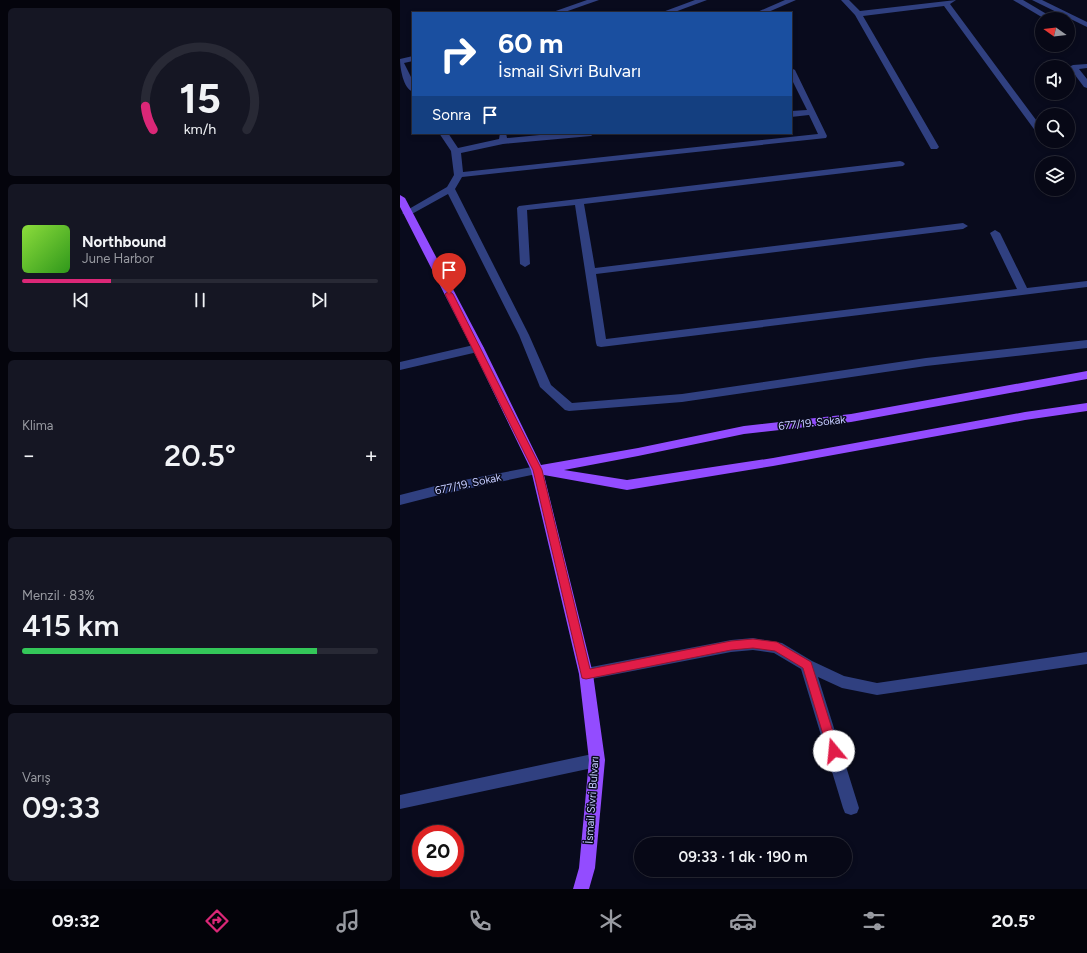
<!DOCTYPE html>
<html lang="tr">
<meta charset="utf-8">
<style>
:root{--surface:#070816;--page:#151623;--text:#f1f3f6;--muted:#989aa1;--line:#282935;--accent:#db2777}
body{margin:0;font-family:Figtree,sans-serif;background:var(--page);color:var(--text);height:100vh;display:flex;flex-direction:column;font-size:15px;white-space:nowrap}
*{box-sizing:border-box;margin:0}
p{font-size:13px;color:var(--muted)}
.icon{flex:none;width:22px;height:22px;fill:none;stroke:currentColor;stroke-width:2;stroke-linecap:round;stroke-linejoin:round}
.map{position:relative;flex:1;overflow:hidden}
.details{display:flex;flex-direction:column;gap:8px;padding:8px;background:#04040c;width:400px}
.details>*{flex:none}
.guide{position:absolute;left:12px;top:12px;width:380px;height:122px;border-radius:0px;box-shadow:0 2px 6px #0003,0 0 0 1px var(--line);background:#1a4fa0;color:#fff;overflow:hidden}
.needle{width:26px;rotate:284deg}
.tools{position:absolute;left:635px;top:12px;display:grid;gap:8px}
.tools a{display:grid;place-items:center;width:40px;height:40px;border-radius:50%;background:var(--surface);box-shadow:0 2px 6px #0003,0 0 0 1px var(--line);font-size:20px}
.speed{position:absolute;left:12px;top:825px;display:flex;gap:8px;font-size:20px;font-weight:700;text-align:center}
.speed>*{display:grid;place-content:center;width:52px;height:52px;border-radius:50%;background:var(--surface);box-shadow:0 2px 6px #0003,0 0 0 1px var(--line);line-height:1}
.speed .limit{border:6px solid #d22;background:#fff;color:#111}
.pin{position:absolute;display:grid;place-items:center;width:34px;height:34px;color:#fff;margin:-41px -17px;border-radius:50% 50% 50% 0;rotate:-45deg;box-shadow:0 0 4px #0007}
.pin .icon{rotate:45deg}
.me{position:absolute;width:44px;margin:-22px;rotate:343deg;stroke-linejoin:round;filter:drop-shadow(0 0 3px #0008)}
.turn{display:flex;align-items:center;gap:14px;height:84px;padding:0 20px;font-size:18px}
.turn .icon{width:52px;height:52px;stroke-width:2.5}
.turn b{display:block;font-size:28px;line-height:34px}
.then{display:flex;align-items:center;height:38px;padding:0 20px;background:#0003;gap:8px;font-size:15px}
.big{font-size:30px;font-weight:600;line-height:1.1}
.details .card{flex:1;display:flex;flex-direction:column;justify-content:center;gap:6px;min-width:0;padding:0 14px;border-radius:6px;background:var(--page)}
.details .dial{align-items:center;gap:0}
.dial svg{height:104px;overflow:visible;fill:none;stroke:var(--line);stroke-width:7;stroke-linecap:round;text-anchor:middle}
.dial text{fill:var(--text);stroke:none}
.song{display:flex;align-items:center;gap:12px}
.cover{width:48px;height:48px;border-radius:6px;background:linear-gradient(135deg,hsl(90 70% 55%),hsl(110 70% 35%))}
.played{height:4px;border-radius:2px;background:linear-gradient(90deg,var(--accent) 25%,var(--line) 25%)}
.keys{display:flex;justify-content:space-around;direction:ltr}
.heat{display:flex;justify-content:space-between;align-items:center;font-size:22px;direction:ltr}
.charge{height:6px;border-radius:3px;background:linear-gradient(90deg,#34c759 83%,var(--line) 0)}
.trip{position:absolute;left:234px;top:837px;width:218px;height:40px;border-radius:20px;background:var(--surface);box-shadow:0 2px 6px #0003,0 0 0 1px var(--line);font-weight:600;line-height:40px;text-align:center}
.dock{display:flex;height:64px;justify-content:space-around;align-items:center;background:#030309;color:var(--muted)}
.dock .icon{width:28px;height:28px}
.dock .on{color:var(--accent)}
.dock b{font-size:18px;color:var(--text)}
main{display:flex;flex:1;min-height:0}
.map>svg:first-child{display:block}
</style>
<main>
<section class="details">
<div class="card dial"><svg viewBox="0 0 100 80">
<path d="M14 69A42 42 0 1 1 86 69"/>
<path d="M14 69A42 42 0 0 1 8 51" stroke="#db2777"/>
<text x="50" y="56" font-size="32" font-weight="700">15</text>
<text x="50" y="72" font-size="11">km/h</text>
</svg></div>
<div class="card">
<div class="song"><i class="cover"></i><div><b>Northbound</b><p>June Harbor</p></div></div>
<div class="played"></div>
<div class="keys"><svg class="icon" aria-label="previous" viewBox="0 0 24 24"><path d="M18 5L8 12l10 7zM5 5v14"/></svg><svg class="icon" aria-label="pause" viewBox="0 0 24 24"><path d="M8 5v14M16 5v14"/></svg><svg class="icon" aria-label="next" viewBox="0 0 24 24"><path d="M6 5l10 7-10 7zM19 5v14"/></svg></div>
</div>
<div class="card"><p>Klima</p>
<div class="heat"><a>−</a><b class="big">20.5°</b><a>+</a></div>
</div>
<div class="card"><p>Menzil · 83%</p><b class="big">415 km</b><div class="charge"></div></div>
<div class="card"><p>Varış</p><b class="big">09:33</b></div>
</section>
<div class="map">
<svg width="687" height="889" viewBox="0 0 687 889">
<rect width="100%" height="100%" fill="#090b1d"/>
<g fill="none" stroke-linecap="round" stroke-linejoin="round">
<g fill="#304080" fill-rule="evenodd">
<path d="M187,0H199L162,13H150Z"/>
<path d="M295,0H307L272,13H260Z"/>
<path d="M385,0H396L366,13H355Z"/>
<path d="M441,0H449L460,11L556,0L550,4L642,128V137L639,136L544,6L463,16L539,147L537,149H531L455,15Z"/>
<path d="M613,0H623L655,19H645Z"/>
<path d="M632,0H642L687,22V27Z"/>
<path d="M13,56V61L4,63L13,81V92C3,88 0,68 0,59Z"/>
<path d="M687,64V68L679,69L687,79V88L684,87L669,67L673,65Z"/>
<path d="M391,68L395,70L427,136L426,138L62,177L55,189L129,335L151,385L172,403L282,394L526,358L687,340V348L526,366L282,402L169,411L165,410L140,387L119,335L48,194L10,215L7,216L2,213L47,187L54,175L51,151L39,133H48L58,148L99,139L100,133H106L107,138L161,133H195L191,136L103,144L61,153L63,172L418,134L409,115L391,117V111L407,110L391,78Z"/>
<path d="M500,161L503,162L505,164L503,166L184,204L195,268L563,223L568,226L563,229L196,274L206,339L617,289L590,233L595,230L600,233L627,288L687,281V287L201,347L197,346L196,343L175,205L127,210L130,264L125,267L120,264L117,208L119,206Z"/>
<path d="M78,344L82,345L84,348L82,351L0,370V362Z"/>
<path d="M137,466L141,467L143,470L141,473L43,494L0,505V495L43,484Z"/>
<path d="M353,638L382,643L412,661L444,676L477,683L687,652V664L477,695L442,688L418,677L459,808L457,813L451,815L445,813L443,808L401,669L374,653L353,650L331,652L186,680L181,678L179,674L181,670L186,668L331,640Z"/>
<path d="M197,753L202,755L205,760L202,765L197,767L0,809V795Z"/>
</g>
<path fill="#934cff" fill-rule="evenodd" d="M0,195L5,198L84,348L141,465L238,448L344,426L451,414L687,371V379L451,422L344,434L238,456L164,470L227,480L373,458L625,412L687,403V411L625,420L373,466L227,490L144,475L193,674L205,760L195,868L189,889H173L179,868L189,760L179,674L131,470L72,348L0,207Z"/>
</g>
<path fill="#e11d48" stroke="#92132f" d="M49,291L53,294L142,470L190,669L331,641L353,639L377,642L411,662L439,751L438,754L434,756L429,754L428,751L403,668L375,651L353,648L331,650L186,679L182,678L133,470L45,294Z"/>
<g text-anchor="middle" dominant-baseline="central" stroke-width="3" stroke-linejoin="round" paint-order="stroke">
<g font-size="11" fill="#c5ccff" stroke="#090b1d">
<text transform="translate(412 423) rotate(-6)">677/19. Sokak</text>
<text transform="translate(68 484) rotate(-12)">677/19. Sokak</text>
<text transform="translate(192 800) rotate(-86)">İsmail Sivri Bulvarı</text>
</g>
</g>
</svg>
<div class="tools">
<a><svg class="needle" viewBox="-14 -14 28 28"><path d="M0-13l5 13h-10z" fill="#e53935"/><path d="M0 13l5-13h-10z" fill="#989aa1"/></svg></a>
<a><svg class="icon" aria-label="sound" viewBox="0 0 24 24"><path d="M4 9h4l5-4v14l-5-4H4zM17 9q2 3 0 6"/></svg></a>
<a><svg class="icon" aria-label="search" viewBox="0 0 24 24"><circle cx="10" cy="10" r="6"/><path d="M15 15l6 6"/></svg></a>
<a><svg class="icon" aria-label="layers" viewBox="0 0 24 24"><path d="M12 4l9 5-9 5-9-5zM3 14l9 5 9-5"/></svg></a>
</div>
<div class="speed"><div class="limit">20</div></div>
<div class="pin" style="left:49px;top:294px;background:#d93025"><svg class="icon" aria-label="arrive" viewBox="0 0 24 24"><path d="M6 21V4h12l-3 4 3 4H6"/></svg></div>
<svg class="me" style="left:434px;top:751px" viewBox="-20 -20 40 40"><circle r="19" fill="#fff"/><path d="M0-13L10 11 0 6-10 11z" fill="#e11d48"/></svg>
<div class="trip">09:33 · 1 dk · 190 m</div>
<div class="guide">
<div class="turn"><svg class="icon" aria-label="right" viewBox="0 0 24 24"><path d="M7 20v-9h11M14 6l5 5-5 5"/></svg><div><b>60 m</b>İsmail Sivri Bulvarı</div></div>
<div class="then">Sonra<svg class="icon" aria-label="arrive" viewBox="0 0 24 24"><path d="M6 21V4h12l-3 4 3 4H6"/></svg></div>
</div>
</div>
</main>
<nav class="dock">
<b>09:32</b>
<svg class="icon on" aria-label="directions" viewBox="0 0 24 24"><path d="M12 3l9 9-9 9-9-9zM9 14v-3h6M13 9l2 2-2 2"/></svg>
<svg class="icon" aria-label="music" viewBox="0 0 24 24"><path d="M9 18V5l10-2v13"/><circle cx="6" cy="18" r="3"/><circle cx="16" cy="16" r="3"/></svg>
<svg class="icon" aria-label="phone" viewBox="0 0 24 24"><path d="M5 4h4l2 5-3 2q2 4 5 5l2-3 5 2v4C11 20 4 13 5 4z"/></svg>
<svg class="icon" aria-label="climate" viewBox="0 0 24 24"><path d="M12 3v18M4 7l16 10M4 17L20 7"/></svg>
<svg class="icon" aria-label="car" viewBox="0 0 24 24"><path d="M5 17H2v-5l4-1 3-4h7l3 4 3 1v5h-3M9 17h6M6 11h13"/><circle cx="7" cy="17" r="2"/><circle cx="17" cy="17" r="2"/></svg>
<svg class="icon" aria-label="filters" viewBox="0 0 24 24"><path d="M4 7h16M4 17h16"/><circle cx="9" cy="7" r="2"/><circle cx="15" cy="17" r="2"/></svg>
<b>20.5°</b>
</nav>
